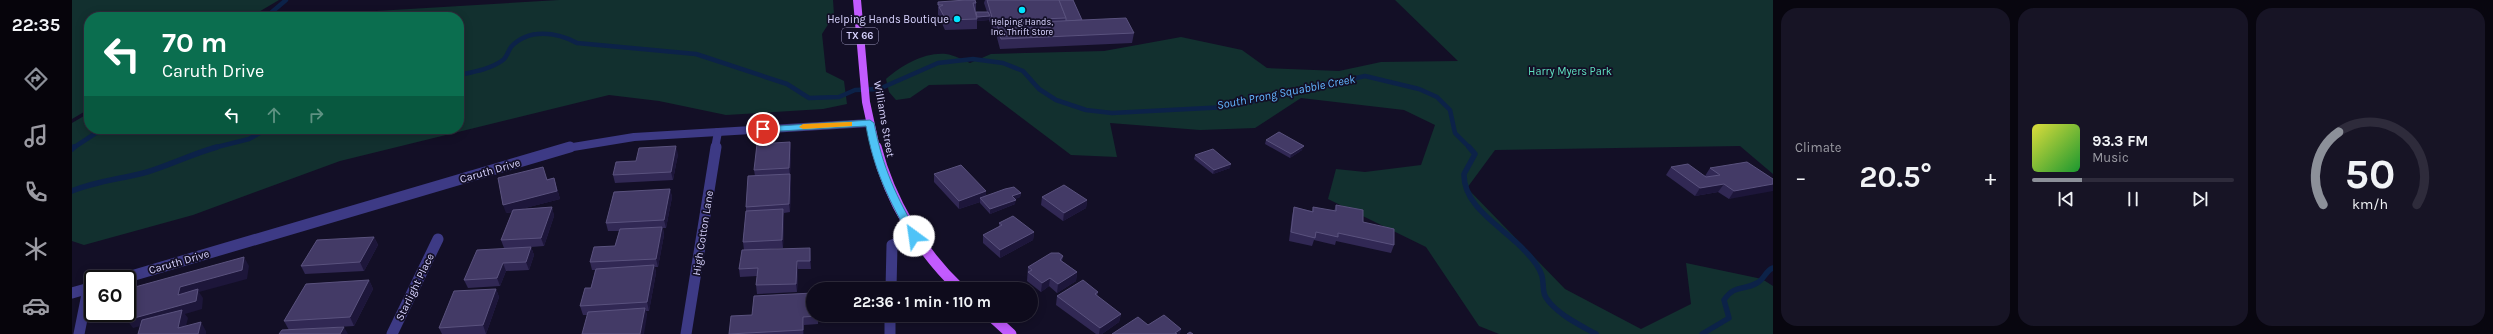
<!DOCTYPE html>
<meta charset="utf-8">
<style>
:root{--surface:#0e0b1c;--page:#171425;--text:#f1f3f6;--muted:#9b9ba3;--line:#2e2b3b;--accent:#8c9099}
body{margin:0;font-family:Karla,sans-serif;background:var(--page);color:var(--text);height:100vh;display:flex;flex-direction:column;font-size:15px;white-space:nowrap}
*{box-sizing:border-box;margin:0}
p{font-size:13px;color:var(--muted)}
.icon{flex:none;width:22px;height:22px;fill:none;stroke:currentColor;stroke-width:2;stroke-linecap:round;stroke-linejoin:round}
.map{position:relative;flex:1;overflow:hidden}
.drawer{display:flex;flex-direction:column;gap:8px;padding:8px;background:#08060f;width:720px}
.drawer>*{flex:none}
.guide{position:absolute;left:12px;top:12px;width:380px;height:122px;border-radius:16px;box-shadow:0 2px 10px #0003,0 0 0 1px var(--line);background:#0b6e4f;color:#fff;overflow:hidden}
.speed{position:absolute;left:12px;top:270px;display:flex;gap:8px;font-size:20px;font-weight:700;text-align:center}
.speed>*{display:grid;place-content:center;width:52px;height:52px;border-radius:50%;background:var(--surface);box-shadow:0 2px 10px #0003,0 0 0 1px var(--line);line-height:1}
.speed .limit{border:2px solid #111;border-radius:6px;background:#fff;color:#111}
.pin{position:absolute;display:grid;place-items:center;width:34px;height:34px;color:#fff;margin:-17px;border:2px solid #fff;border-radius:50%;box-shadow:0 1px 4px #0007}
.me{position:absolute;width:44px;margin:-22px;rotate:329deg;stroke-linejoin:round;filter:drop-shadow(0 0 3px #0008)}
.turn{display:flex;align-items:center;gap:14px;height:84px;padding:0 12px;font-size:18px}
.turn .icon{width:52px;height:52px;stroke-width:2.5}
.turn b{display:block;font-size:28px;line-height:34px}
.lanes{display:flex;align-items:center;height:38px;padding:0 12px;background:#0003;justify-content:center;gap:20px;direction:ltr}
.lanes .off{opacity:.35}
.big{font-size:30px;font-weight:700;line-height:1.1}
.drawer .tile{flex:1;display:flex;flex-direction:column;justify-content:center;gap:6px;min-width:0;padding:0 14px;border-radius:16px;background:var(--page)}
.drawer .dial{align-items:center;gap:0}
.dial svg{height:104px;overflow:visible;fill:none;stroke:var(--line);stroke-width:7;stroke-linecap:round;text-anchor:middle}
.dial text{fill:var(--text);stroke:none}
.song{display:flex;align-items:center;gap:12px}
.cover{width:48px;height:48px;border-radius:6px;background:linear-gradient(135deg,hsl(60 70% 55%),hsl(130 70% 35%))}
.played{height:4px;border-radius:2px;background:linear-gradient(90deg,var(--accent) 25%,var(--line) 25%)}
.keys{display:flex;justify-content:space-around;direction:ltr}
.heat{display:flex;justify-content:space-between;align-items:center;font-size:22px;direction:ltr}
.drawer .tiles{flex:1;display:grid;gap:8px;grid-template-columns:repeat(3,1fr)}
.trip{position:absolute;left:734px;top:282px;width:232px;height:40px;border-radius:20px;background:var(--surface);box-shadow:0 2px 10px #0003,0 0 0 1px var(--line);font-weight:700;line-height:40px;text-align:center}
main{display:flex;flex:1;min-height:0}
.dock{display:flex;flex-direction:column;width:72px;justify-content:space-around;align-items:center;background:#06040b;color:var(--muted)}
.dock .icon{width:28px;height:28px}
.dock .selected{color:var(--accent)}
.dock b{font-size:18px;color:var(--text)}
.map>svg:first-child{display:block}
</style>
<main>
<nav class="dock">
<b>22:35</b>
<svg class="icon selected" aria-label="directions" viewBox="0 0 24 24"><path d="M12 3l9 9-9 9-9-9zM9 14v-3h6M13 9l2 2-2 2"/></svg>
<svg class="icon" aria-label="music" viewBox="0 0 24 24"><path d="M9 18V5l10-2v13"/><circle cx="6" cy="18" r="3"/><circle cx="16" cy="16" r="3"/></svg>
<svg class="icon" aria-label="phone" viewBox="0 0 24 24"><path d="M5 4h4l2 5-3 2q2 4 5 5l2-3 5 2v4C11 20 4 13 5 4z"/></svg>
<svg class="icon" aria-label="climate" viewBox="0 0 24 24"><path d="M12 3v18M4 7l16 10M4 17L20 7"/></svg>
<svg class="icon" aria-label="car" viewBox="0 0 24 24"><path d="M5 17H2v-5l4-1 3-4h7l3 4 3 1v5h-3M9 17h6M6 11h13"/><circle cx="7" cy="17" r="2"/><circle cx="17" cy="17" r="2"/></svg>
</nav>
<div class="map">
<svg width="1701" height="334" viewBox="0 0 1701 334">
<rect width="100%" height="100%" fill="#130f26"/>
<g fill="#12302f">
<path d="M0,0H207L178,17H17V109L0,119Z"/>
<path d="M487,0H761L762,15L750,34L754,72L772,81L775,104L751,109L654,115L587,101L537,95L268,161L121,215L12,245L0,241V123L17,113V129H387V17H204Z"/>
<path d="M1323,0H1701V174L1668,146L1423,150L1395,188L1493,289L1569,329L1619,304L1614,263L1690,279L1701,286V334H1427L1407,326L1354,247L1256,199L1264,169L1293,172L1349,165L1363,125L1332,110L1229,98L1183,128L1128,130L1038,123L1045,157L999,155L905,84L857,85L838,98L824,100L817,92L814,79C830,65 853,52 874,54C882,55 891,60 898,63L919,54L1032,51L1109,37L1170,50L1195,68L1267,71L1309,62L1386,61Z"/>
</g>
<g fill="none" stroke-linecap="round" stroke-linejoin="round">
<g stroke="#0c2248" stroke-width="4.5">
<path d="M194,17L214,0"/>
<path d="M387,75C401,72 419,69 431,60C435,57 436,51 439,47C456,28 485,32 505,43L624,54L715,84L737,98L767,97L783,90L807,89L866,63L901,59L931,63L951,71L967,89L984,100L1014,110L1040,113L1155,107L1293,76L1347,89L1365,97L1378,110L1383,133L1398,148"/>
<path d="M1,148L30,129"/>
<path d="M141,148L177,139L195,129"/>
</g>
<g stroke="#0c2248" stroke-width="5.5">
<path d="M1397,147L1403,154L1392,174C1391,208 1434,229 1453,251C1460,258 1467,266 1470,276C1473,289 1468,292 1479,304C1491,317 1508,325 1524,334"/>
<path d="M0,149L2,147"/>
<path d="M0,191C24,181 50,179 75,172C98,165 120,154 145,147"/>
<path d="M1630,334L1657,318L1652,300C1663,284 1671,291 1685,283C1692,280 1694,270 1701,268"/>
</g>
<g stroke="#3d3a85" stroke-width="8">
<path d="M495,148L562,137L798,123"/>
<path d="M643,148L646,132"/>
</g>
<g stroke="#3d3a85" stroke-width="11">
<path d="M49,279L498,147"/>
<path d="M819,289L820,245L842,236"/>
<path d="M0,293L21,287"/>
<path d="M818,315V334"/>
<path d="M7,334L16,289"/>
<path d="M320,334L366,239"/>
<path d="M614,334L644,147"/>
</g>
<path stroke="#c25bff" stroke-width="8" d="M785,0L794,102L804,148"/>
<g stroke="#c25bff" stroke-width="11">
<path d="M804,147C818,201 848,251 888,289"/>
<path d="M918,315L939,334"/>
</g>
</g>
<g fill="#312854">
<path d="M913,0H1001L1010,20L1062,33L1060,43L928,49L924,34V31H921L917,20L905,21V29L873,30L866,15V2L904,3V12H915L912,3Z"/>
<path d="M1194,140L1230,150L1218,158L1193,144Z"/>
<path d="M718,142L719,150L718,174L719,182L718,212L712,213V217L711,248L686,250L739,256V269H726L725,292L685,294L684,285L685,276L668,277L667,269L672,250L671,242L674,211V207L683,176L682,170Z"/>
<path d="M606,154L601,180L543,183L541,175L564,161Z"/>
<path d="M1123,155L1158,168L1141,174L1122,159Z"/>
<path d="M1599,167L1633,176L1638,168L1701,179L1657,199L1646,192L1623,196L1594,175Z"/>
<path d="M862,174L914,191V196L949,193L948,197L943,199V204L918,214L908,203V202L887,209L862,182Z"/>
<path d="M482,178L488,199L449,209L480,207L482,216L472,246L459,247L462,255L457,270L434,271L428,286L396,288L392,280L432,248L429,240L440,212L434,213L475,179Z"/>
<path d="M598,189L600,197L594,228H591L592,235L586,267H583L584,273L577,311H574L575,316L511,315L508,306L519,288L523,270H520L518,262L543,246L547,231H536L534,223Z"/>
<path d="M970,197L1015,200L1014,208L991,221L969,205Z"/>
<path d="M1264,205L1291,222L1322,245L1319,253L1264,241L1263,245L1242,240L1240,246L1217,241L1220,216L1222,207L1240,211L1241,207L1262,211Z"/>
<path d="M927,223L962,232L961,240L928,258L911,243V235L927,227Z"/>
<path d="M302,237L306,245L292,271L233,274L229,266Z"/>
<path d="M991,256L990,261L1005,272L1004,281L985,293L977,286L969,292L955,281L956,267Z"/>
<path d="M297,280L301,289L282,326L217,330L212,321Z"/>
<path d="M424,289L427,297L414,334H370L367,328Z"/>
<path d="M1026,292L1025,296L1049,314L1047,322L1030,334H1024L984,305L985,296Z"/>
<path d="M741,315H746V324L732,325V334H657Z"/>
</g>
<g fill="#1d163a">
<path d="M918,16L917,20L905,21V19L903,18Z"/>
<path d="M718,142L719,150L718,176L717,168Z"/>
<path d="M604,146L606,154L601,180L599,172Z"/>
<path d="M1232,146L1230,150L1218,158L1219,154Z"/>
<path d="M1159,164L1158,168L1141,174L1142,170Z"/>
<path d="M718,174L719,182L718,212L717,204Z"/>
<path d="M482,178L488,199L434,213L431,205Z"/>
<path d="M1652,184L1646,192L1623,196L1628,188Z"/>
<path d="M1701,184V191L1657,199L1662,191Z"/>
<path d="M598,189L600,197L594,228L592,220Z"/>
<path d="M914,191V200L908,198V202L887,209V201Z"/>
<path d="M949,193L948,197L940,201V196Z"/>
<path d="M944,200L943,204L918,214V209Z"/>
<path d="M1015,200L1014,208L991,221L992,213Z"/>
<path d="M480,207L482,216L472,246L469,238Z"/>
<path d="M711,209L712,217L711,248L710,240Z"/>
<path d="M590,227L592,235L586,267L584,259Z"/>
<path d="M962,232L961,240L928,258V250Z"/>
<path d="M302,237L306,245L292,271L288,262Z"/>
<path d="M459,247L462,255L457,270L454,262Z"/>
<path d="M738,248L739,256V269L738,261Z"/>
<path d="M172,257L177,266L175,279L127,292L131,298L130,309L113,314L116,318L112,334L106,328L109,315L61,328L55,320L106,295L108,287Z"/>
<path d="M725,261L726,269L725,292L724,284Z"/>
<path d="M431,263L434,271L428,286L425,278Z"/>
<path d="M582,265L584,273L577,311L575,302Z"/>
<path d="M1005,272L1004,281L985,293L986,284Z"/>
<path d="M978,278L977,286L969,292L970,283Z"/>
<path d="M297,280L301,289L282,326L278,317Z"/>
<path d="M424,289L427,297L414,334L411,325Z"/>
<path d="M573,308L575,316L572,334H568Z"/>
<path d="M1049,314L1047,322L1030,334H1027L1028,328Z"/>
<path d="M731,317L732,325V334H731Z"/>
<path d="M129,322L134,331V334H126Z"/>
<path d="M272,327L276,334H268Z"/>
<path d="M1109,329L1108,334H1103V333Z"/>
</g>
<g fill="#433a66" stroke="#5a527e">
<path d="M894,0H903L904,3H901L905,19L874,20L867,7L871,5H866V2Z"/>
<path d="M915,0H987L994,18L921,21Z"/>
<path d="M987,0H1001L1010,20L994,21V18Z"/>
<path d="M904,12H916L918,16L905,17Z"/>
<path d="M1054,18L1062,33L929,39L925,24Z"/>
<path d="M1207,132L1232,146L1219,154L1194,140Z"/>
<path d="M718,142L717,168L682,170L685,144Z"/>
<path d="M604,146L599,172L541,175L544,162L564,161L567,148Z"/>
<path d="M1141,149L1159,164L1142,170L1123,155Z"/>
<path d="M1675,162L1701,179V184L1662,191L1652,184L1628,188L1599,167L1616,164L1634,177L1648,175L1638,168Z"/>
<path d="M889,165L914,191L887,201L862,174Z"/>
<path d="M471,167L475,180L482,178L485,191L431,205L426,178Z"/>
<path d="M718,174L717,204L674,207L676,176Z"/>
<path d="M992,185L1015,200L992,213L970,197Z"/>
<path d="M942,187L949,193L940,196L944,200L918,209L908,198L933,189Z"/>
<path d="M598,189L592,220L534,223L542,192Z"/>
<path d="M1264,205L1291,210V222L1322,229V245L1266,233V237L1244,232L1243,238L1219,232L1222,207L1241,212V207L1264,211Z"/>
<path d="M480,207L469,238L429,240L441,210Z"/>
<path d="M711,209L710,240L671,242L674,211Z"/>
<path d="M941,216L962,232L928,250L911,235L930,225L927,223Z"/>
<path d="M590,227L584,259L518,262L522,247L543,246L548,229Z"/>
<path d="M302,237L288,262L229,266L245,240Z"/>
<path d="M459,247L454,262L431,263L425,278L392,280L405,250Z"/>
<path d="M738,248V261H725L724,284L684,285L686,268L667,269L670,250Z"/>
<path d="M979,253H987L991,256L988,260L1005,272L986,284L978,278L970,283L956,272L960,270L956,267Z"/>
<path d="M172,257L170,270L108,287L106,295L126,289L124,301L55,320L63,287Z"/>
<path d="M582,265L575,302L508,306L513,288H519L524,269Z"/>
<path d="M297,280L278,317L212,321L234,284Z"/>
<path d="M1011,280L1026,292L1023,294L1049,314L1028,328L985,296Z"/>
<path d="M424,289L411,325L367,328L382,291Z"/>
<path d="M741,293V315H745V316L731,317V330L657,334L659,316L680,315L682,296Z"/>
<path d="M573,308L568,334H510L516,312Z"/>
<path d="M110,310L106,328L129,322L126,334H66L70,320Z"/>
<path d="M1092,315L1109,329L1103,333L1105,334H1040L1066,317L1076,325Z"/>
<path d="M272,327L268,334H207L210,330Z"/>
<path d="M1118,332L1121,334H1115Z"/>
</g>
<path fill="#4fc3f7" stroke="#337fa1" d="M798,120L802,123C811,169 824,196 847,236L846,238H839C817,202 801,167 794,126L691,132L687,129L691,127Z"/>
<path fill="#f59e0b" d="M777,122H780V126L731,129L727,127L731,124Z"/>
<g fill="#00e5ff" stroke="#130f26" stroke-width="1.5">
<circle cx="950" cy="10" r="4"/>
<circle cx="885" cy="19" r="4"/>
</g>
<g text-anchor="middle" dominant-baseline="central" stroke-width="3.5" stroke-linejoin="round" paint-order="stroke">
<g font-size="9" fill="#d9d4ff" stroke="#130f26">
<text x="950" y="22">Helping Hands,<tspan x="950" dy="10">Inc. Thrift Store</tspan></text>
</g>
<rect fill="#130f26" stroke="#9e99be" stroke-width="1" x="770" y="28" width="36" height="16" rx="3"/>
<g font-size="10" font-weight="bold" fill="#d9d4ff">
<text x="788" y="36">TX 66</text>
</g>
<g font-size="11" fill="#d9d4ff" stroke="#130f26" text-anchor="end">
<text x="877" y="19">Helping Hands Boutique</text>
</g>
<g font-size="11" fill="#5fe0c0" stroke="#130f26">
<text x="1498" y="71">Harry Myers Park</text>
</g>
<g font-size="11" fill="#d9d4ff" stroke="#130f26">
<text transform="translate(812 119) rotate(80)">Williams Street</text>
<text transform="translate(418 171) rotate(-16)">Caruth Drive</text>
<text transform="translate(631 233) rotate(-81)">High Cotton Lane</text>
<text transform="translate(107 262) rotate(-16)">Caruth Drive</text>
<text transform="translate(343 287) rotate(-64)">Starlight Place</text>
</g>
<g font-size="12" font-style="italic" fill="#62b6ff" stroke="#130f26">
<text transform="translate(1214 92) rotate(-11)">South Prong Squabble Creek</text>
</g>
</g>
</svg>
<div class="speed"><div class="limit">60</div></div>
<div class="pin" style="left:691px;top:129px;background:#d93025"><svg class="icon" aria-label="arrive" viewBox="0 0 24 24"><path d="M6 21V4h12l-3 4 3 4H6"/></svg></div>
<svg class="me" style="left:842px;top:236px" viewBox="-20 -20 40 40"><circle r="19" fill="#fff"/><path d="M0-13L10 11 0 6-10 11z" fill="#4fc3f7"/></svg>
<div class="trip">22:36 · 1 min · 110 m</div>
<div class="guide">
<div class="turn"><svg class="icon" aria-label="left" viewBox="0 0 24 24"><path d="M17 20v-9H6M10 6l-5 5 5 5"/></svg><div><b>70 m</b>Caruth Drive</div></div>
<div class="lanes"><svg class="icon" aria-label="left" viewBox="0 0 24 24"><path d="M17 20v-9H6M10 6l-5 5 5 5"/></svg><svg class="icon off" aria-label="ahead" viewBox="0 0 24 24"><path d="M12 20V5M6 11l6-6 6 6"/></svg><svg class="icon off" aria-label="right" viewBox="0 0 24 24"><path d="M7 20v-9h11M14 6l5 5-5 5"/></svg></div>
</div>
</div>
<section class="drawer">
<div class="tiles">
<div class="tile"><p>Climate</p>
<div class="heat"><a>−</a><b class="big">20.5°</b><a>+</a></div>
</div>
<div class="tile">
<div class="song"><i class="cover"></i><div><b>93.3 FM</b><p>Music</p></div></div>
<div class="played"></div>
<div class="keys"><svg class="icon" aria-label="previous" viewBox="0 0 24 24"><path d="M18 5L8 12l10 7zM5 5v14"/></svg><svg class="icon" aria-label="pause" viewBox="0 0 24 24"><path d="M8 5v14M16 5v14"/></svg><svg class="icon" aria-label="next" viewBox="0 0 24 24"><path d="M6 5l10 7-10 7zM19 5v14"/></svg></div>
</div>
<div class="tile dial"><svg viewBox="0 0 100 80">
<path d="M14 69A42 42 0 1 1 86 69"/>
<path d="M14 69A42 42 0 0 1 26 13" stroke="#8c9099"/>
<text x="50" y="56" font-size="32" font-weight="700">50</text>
<text x="50" y="72" font-size="11">km/h</text>
</svg></div>
</div>
</section>
</main>
